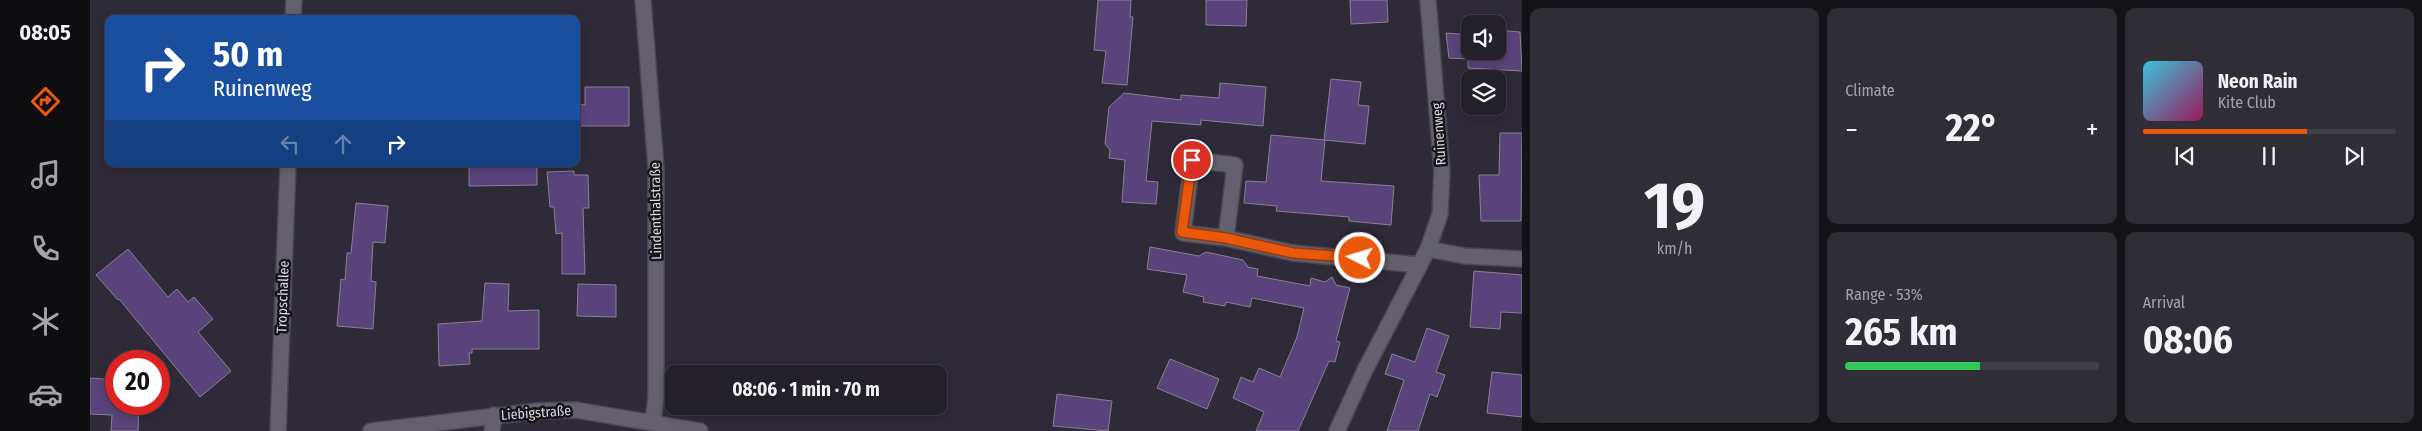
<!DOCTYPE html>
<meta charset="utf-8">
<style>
:root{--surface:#232029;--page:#2f2d35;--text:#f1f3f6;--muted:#a3a3a8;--line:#403e46;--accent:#ea580c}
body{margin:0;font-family:"Fira Sans Condensed",sans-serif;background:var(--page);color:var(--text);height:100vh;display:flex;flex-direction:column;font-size:19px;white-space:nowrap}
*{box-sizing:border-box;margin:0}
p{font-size:16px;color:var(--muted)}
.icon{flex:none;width:28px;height:28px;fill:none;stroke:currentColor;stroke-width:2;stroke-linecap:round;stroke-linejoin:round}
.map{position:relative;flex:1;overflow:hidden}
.side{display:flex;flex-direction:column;gap:8px;padding:8px;background:#131217;width:900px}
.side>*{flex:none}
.top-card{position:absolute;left:15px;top:15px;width:475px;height:152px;border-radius:10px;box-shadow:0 2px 8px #0003,0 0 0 1px var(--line);background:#1a4fa0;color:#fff;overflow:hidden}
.controls{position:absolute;left:1371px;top:15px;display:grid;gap:10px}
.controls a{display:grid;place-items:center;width:45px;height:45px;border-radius:10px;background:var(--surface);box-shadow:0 2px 8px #0003,0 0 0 1px var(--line);font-size:25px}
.speed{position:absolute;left:15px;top:350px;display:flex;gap:10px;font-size:25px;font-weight:700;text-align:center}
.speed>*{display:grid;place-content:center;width:65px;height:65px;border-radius:50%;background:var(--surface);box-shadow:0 2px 8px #0003,0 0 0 1px var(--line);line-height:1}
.speed .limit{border:8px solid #d22;background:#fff;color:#111}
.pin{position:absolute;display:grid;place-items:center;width:42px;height:42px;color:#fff;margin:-21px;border:2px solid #fff;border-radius:50%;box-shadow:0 1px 5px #0007}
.me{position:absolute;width:55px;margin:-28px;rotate:275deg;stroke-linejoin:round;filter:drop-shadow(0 0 4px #0008)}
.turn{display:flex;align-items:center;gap:18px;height:105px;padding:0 25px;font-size:22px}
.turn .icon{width:65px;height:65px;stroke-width:2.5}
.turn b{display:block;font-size:35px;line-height:42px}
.lanes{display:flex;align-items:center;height:48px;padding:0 25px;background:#0003;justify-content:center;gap:25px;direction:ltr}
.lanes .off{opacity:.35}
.big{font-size:38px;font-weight:700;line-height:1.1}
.side .widget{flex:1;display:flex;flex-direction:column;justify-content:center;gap:8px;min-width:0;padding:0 18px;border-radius:10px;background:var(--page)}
.side .dial{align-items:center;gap:0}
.dial b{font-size:65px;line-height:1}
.song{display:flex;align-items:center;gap:15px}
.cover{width:60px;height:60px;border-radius:8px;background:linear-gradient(135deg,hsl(190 70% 55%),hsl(330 70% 35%))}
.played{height:5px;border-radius:2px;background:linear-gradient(90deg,var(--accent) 65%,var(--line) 65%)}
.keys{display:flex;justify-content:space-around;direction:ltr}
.heat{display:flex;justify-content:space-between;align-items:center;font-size:28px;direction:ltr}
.charge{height:8px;border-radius:4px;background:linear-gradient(90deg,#34c759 53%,var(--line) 0)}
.side .tiles{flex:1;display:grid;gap:8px;grid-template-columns:repeat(3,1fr)}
.widget:first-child{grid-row:span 2}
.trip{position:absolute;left:575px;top:365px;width:282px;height:50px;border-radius:10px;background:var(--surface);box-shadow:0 2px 8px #0003,0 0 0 1px var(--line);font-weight:700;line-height:50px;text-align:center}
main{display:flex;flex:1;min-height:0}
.dock{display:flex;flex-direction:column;width:90px;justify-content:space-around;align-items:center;background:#0e0d10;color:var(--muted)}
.dock .icon{width:35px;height:35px}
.dock .active{color:var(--accent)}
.dock b{font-size:22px;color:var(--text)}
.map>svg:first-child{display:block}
</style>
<main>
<nav class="dock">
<b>08:05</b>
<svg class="icon active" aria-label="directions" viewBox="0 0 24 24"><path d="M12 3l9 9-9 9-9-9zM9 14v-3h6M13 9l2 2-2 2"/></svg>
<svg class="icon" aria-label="music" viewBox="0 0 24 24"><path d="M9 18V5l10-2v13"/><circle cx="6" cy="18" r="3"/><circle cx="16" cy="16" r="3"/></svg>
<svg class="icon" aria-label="phone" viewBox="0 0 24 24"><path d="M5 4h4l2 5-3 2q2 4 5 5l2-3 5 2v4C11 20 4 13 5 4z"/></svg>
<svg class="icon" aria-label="climate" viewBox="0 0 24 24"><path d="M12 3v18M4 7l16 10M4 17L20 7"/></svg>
<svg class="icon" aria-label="car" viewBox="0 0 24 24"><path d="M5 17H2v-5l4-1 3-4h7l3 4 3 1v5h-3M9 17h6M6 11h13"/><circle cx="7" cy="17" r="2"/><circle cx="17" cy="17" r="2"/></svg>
</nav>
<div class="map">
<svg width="1432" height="431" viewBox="0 0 1432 431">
<rect width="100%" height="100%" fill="#2f2a37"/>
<g fill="#59437b" stroke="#878292">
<path d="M1008,0H1041L1040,17H1043L1037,85L1012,83L1016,51L1004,50Z"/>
<path d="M1116,0H1157L1156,26L1116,25Z"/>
<path d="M1260,0H1297L1298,22L1261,24Z"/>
<path d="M1408,30L1430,32L1432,71L1378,68V59L1359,58L1356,33L1380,35V31V51H1408Z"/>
<path d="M1241,79L1271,82L1268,105L1279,106L1275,144L1234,140Z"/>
<path d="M1130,83L1176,87L1173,126L1111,120V125L1062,121L1056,181L1068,182L1066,204L1032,202L1035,160L1019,158L1020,150L1015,144L1019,107L1034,93L1091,100V95L1129,98Z"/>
<path d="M495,87H539V126H486V104L495,105Z"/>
<path d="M1410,133H1432L1431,221H1391L1389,175H1409Z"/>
<path d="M1181,135L1235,140L1231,181L1304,186L1301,225L1259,221V217L1186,211L1187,206L1154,203L1156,181L1176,182Z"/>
<path d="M379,164H447V185L379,186Z"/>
<path d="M484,171V175H498L499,208H493L495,274H472V233L466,234L464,207H460L457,172Z"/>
<path d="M266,203L298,206L295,243L283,242L281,281L286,282L283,329L247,326L251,279L255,280L257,253H261Z"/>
<path d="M1060,247L1109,256L1116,252L1153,260L1158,267L1168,269L1167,276L1220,286L1221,278L1235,282L1242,277L1246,285L1260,288L1246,341L1250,342L1245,362L1239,361L1208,431H1166L1174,412L1143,398L1151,377L1163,382L1169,368L1190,377L1207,337L1214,308L1162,298L1160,307L1136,302L1135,306L1113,302L1114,297L1093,292L1097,275L1057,269Z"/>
<path d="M38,249L78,297L87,289L98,302L104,297L123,319L108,332L141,371L110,397L29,299L28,300L6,275Z"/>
<path d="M1384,271L1432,275V313L1411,312L1410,329L1380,327Z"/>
<path d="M395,283L419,284L418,311L449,310V349H382V353H379L380,364L349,366L348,324L392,321Z"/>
<path d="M488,284L526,285V317L487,316Z"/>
<path d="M1337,328L1359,336L1346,372L1355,375L1347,397L1340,394L1328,431H1297L1314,380L1295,374L1302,354L1325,362Z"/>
<path d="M1080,359L1129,379L1117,409L1067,388Z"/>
<path d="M1402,372L1432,375V417L1397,413Z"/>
<path d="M0,378L26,380V404H49L48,431H21L22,415L0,414Z"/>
<path d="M967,394L1022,401L1018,431L963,426Z"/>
</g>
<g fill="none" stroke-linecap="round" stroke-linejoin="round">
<defs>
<g id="minor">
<path d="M553,0L566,169V396L563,423"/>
<path d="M203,19L204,0"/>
<path d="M1136,238L1145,165L1102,160L1093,233L1136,238L1203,253L1330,265"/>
<path d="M1338,249L1375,256L1432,259"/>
<path d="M188,431L198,164"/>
<path d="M281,431L447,411L486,410L610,431"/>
<path d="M402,431L404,415"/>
<path d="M1247,431L1275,370L1338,249L1350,214L1352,172L1338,0"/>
</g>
</defs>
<use href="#minor" stroke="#4a4652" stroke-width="18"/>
<use href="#minor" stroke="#64606e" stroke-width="15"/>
</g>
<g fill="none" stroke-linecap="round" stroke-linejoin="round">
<defs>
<path id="route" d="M1102,160L1092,232L1136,238L1203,253L1270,258"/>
</defs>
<use href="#route" stroke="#983908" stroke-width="12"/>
<use href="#route" stroke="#ea580c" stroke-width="9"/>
</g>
<g text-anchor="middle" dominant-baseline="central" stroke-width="5" stroke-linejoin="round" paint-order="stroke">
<g font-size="14" fill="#dcd9e2" stroke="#16141a">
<text transform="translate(1349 134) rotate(-94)">Ruinenweg</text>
<text transform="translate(566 211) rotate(-91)">Lindenthalstraße</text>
<text transform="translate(193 297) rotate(-88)">Tropschallee</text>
<text transform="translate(446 413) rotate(-4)">Liebigstraße</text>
</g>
</g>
</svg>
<div class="controls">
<a><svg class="icon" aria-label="sound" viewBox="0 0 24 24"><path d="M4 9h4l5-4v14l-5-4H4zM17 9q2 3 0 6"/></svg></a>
<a><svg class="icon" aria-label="layers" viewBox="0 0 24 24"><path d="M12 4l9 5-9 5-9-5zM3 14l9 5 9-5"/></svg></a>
</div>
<div class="speed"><div class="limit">20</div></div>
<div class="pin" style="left:1102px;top:160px;background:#d93025"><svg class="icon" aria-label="arrive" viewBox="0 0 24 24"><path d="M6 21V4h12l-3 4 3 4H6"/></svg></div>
<svg class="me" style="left:1270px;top:258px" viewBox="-20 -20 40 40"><circle r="17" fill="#ea580c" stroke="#fff" stroke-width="3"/><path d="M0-11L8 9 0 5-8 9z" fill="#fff"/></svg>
<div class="trip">08:06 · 1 min · 70 m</div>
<div class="top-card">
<div class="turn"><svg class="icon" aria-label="right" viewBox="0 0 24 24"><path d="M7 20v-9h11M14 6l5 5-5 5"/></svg><div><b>50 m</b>Ruinenweg</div></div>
<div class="lanes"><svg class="icon off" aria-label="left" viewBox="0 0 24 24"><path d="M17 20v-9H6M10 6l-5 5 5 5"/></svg><svg class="icon off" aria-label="ahead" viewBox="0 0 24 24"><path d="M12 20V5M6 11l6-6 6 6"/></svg><svg class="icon" aria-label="right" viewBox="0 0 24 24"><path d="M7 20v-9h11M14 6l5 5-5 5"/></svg></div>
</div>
</div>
<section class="side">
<div class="tiles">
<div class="widget dial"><b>19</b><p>km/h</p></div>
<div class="widget"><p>Climate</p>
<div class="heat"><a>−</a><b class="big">22°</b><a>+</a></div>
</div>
<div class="widget">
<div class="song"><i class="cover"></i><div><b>Neon Rain</b><p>Kite Club</p></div></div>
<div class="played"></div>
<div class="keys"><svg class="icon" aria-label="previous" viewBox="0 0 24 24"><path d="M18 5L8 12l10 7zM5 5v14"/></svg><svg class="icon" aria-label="pause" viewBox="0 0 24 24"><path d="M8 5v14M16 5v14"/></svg><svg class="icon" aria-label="next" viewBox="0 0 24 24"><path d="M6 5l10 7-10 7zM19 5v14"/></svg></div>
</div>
<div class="widget"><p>Range · 53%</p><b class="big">265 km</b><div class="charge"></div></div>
<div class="widget"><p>Arrival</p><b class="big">08:06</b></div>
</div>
</section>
</main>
